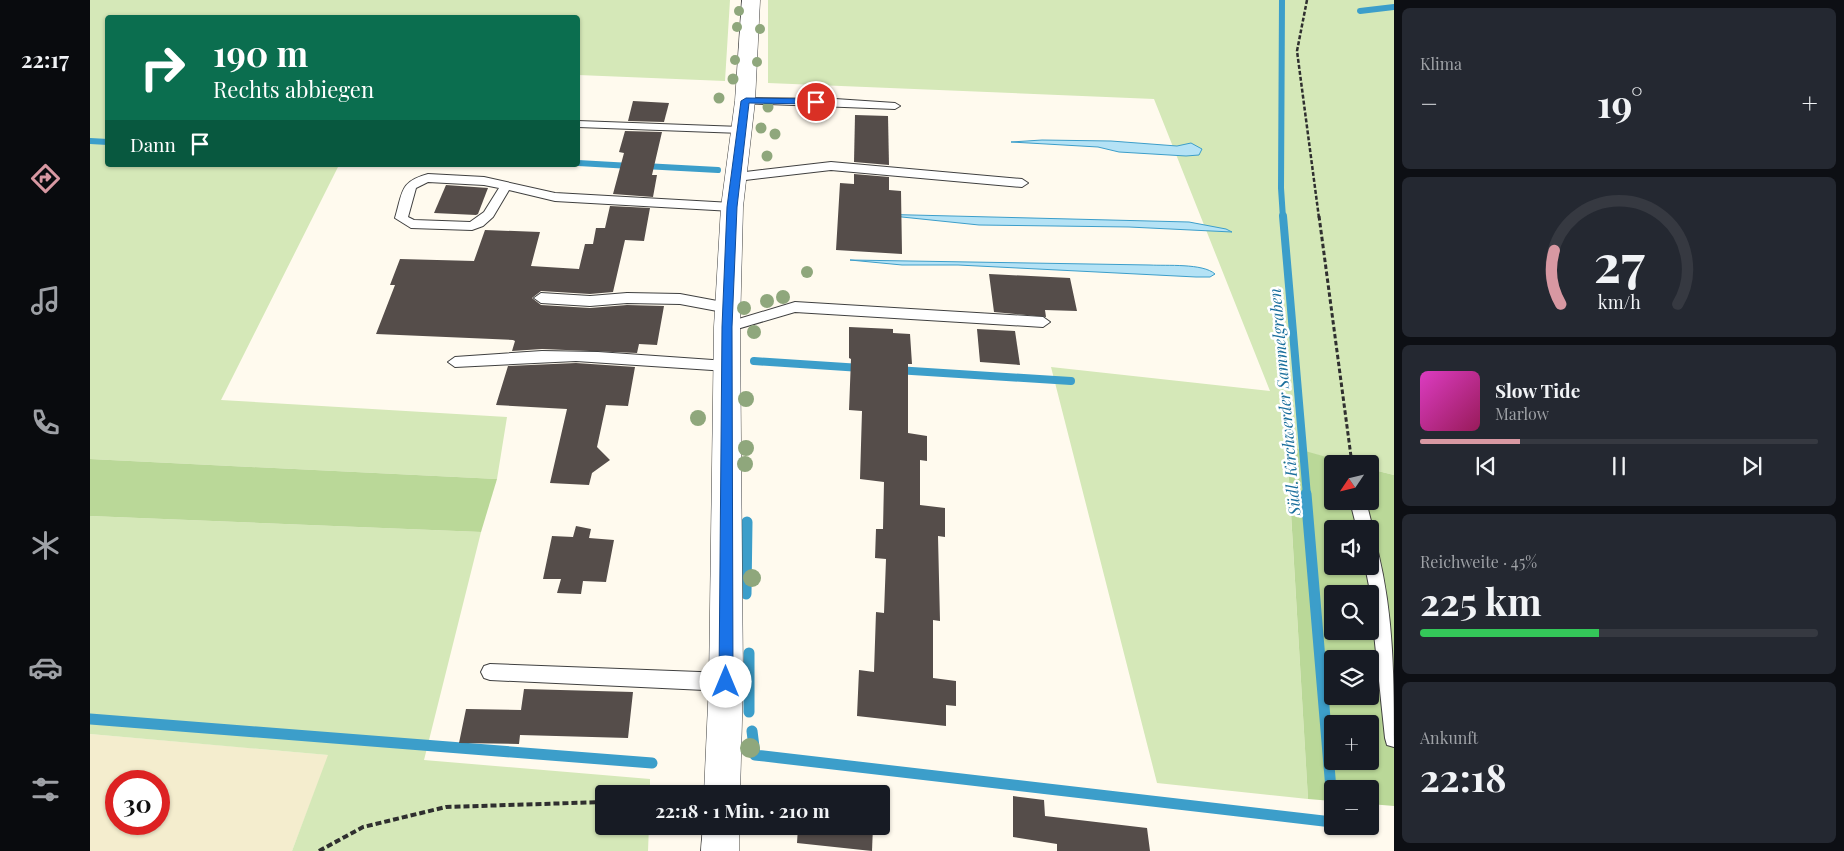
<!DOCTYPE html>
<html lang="de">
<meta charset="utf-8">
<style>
:root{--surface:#171b24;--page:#242831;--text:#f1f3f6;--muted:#9ea1a6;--line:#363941;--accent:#d898a2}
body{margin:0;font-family:"Playfair Display",serif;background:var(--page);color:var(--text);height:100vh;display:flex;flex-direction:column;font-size:19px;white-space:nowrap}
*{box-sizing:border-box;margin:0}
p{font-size:16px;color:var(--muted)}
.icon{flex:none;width:28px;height:28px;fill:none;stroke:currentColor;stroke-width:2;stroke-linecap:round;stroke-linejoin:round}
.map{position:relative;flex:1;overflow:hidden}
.sheet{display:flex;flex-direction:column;gap:8px;padding:8px;background:#0d0f14;width:450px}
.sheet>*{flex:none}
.hud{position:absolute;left:15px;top:15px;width:475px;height:152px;border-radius:5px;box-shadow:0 1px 4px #0004;background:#0b6e4f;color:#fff;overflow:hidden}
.needle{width:32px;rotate:235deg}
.buttons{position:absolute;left:1234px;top:455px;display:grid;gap:10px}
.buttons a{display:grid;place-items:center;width:55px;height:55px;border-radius:5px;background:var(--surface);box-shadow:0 1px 4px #0004;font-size:25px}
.speed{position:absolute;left:15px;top:770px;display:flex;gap:10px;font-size:25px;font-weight:700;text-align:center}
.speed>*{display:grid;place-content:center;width:65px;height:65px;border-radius:50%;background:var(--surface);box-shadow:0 1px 4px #0004;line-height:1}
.speed .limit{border:8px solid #d22;background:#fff;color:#111}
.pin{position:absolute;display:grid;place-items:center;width:42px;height:42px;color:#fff;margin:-21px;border:2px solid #fff;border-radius:50%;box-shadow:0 1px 5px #0007}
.me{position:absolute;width:55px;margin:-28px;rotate:0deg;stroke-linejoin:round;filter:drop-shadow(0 0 4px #0008)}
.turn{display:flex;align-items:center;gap:18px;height:105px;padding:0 25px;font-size:22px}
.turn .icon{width:65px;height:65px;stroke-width:2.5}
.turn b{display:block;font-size:35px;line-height:42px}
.then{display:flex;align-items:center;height:48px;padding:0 25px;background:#0003;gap:10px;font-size:19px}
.big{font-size:38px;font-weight:700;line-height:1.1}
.sheet .tile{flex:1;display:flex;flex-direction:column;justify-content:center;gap:8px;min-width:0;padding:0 18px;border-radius:8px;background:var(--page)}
.sheet .dial{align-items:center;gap:0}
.dial svg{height:130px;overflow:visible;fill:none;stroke:var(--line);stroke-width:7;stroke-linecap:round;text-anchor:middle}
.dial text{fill:var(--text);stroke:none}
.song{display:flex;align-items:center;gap:15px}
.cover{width:60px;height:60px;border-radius:8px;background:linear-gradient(135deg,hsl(310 70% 55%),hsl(330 70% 35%))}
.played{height:5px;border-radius:2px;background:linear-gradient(90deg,var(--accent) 25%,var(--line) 25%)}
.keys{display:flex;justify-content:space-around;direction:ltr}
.heat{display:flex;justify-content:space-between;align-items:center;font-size:28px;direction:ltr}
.charge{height:8px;border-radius:4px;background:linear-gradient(90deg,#34c759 45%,var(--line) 0)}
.trip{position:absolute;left:505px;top:785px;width:295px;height:50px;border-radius:5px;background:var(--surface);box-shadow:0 1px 4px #0004;font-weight:700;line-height:50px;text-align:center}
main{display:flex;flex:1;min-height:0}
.tabs{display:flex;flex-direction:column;width:90px;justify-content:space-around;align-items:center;background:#090b0e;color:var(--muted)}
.tabs .icon{width:35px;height:35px}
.tabs .current{color:var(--accent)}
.tabs b{font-size:22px;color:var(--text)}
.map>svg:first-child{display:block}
</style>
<main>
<nav class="tabs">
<b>22:17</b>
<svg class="icon current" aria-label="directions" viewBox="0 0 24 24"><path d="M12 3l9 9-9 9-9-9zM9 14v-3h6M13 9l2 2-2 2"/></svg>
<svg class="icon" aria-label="music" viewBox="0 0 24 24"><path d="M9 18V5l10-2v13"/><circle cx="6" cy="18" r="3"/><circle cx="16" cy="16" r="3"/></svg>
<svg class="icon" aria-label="phone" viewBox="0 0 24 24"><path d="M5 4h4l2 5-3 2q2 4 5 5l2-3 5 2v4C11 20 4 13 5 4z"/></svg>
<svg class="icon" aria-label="climate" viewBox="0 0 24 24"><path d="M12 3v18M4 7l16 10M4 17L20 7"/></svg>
<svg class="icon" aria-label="car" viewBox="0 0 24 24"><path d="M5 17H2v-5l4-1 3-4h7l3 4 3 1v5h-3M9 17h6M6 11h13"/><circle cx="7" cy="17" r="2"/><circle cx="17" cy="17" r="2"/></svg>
<svg class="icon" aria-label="filters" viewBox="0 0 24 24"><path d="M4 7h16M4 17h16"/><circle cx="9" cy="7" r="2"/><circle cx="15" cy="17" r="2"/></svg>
</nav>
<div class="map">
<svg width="1304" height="851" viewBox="0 0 1304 851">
<rect width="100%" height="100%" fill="#fffaee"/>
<path fill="#f4edce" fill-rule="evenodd" d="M0,734L239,755L202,851H0ZM26,781H69V824H26Z"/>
<g fill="#d5e8b8">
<path d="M0,0H640L635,81L488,75V18H18V165H249L131,400L417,417L407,479L0,459Z"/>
<path d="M678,0H1304V475L1280,469V464H1262L1197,447L1218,799L1067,783L961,367L1180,391L1064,99L678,83Z"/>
<path d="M0,516L391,532L334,760L560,779V794H514V826H559L558,851H202L238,755L0,734Z"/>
</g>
<g fill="#bad898" fill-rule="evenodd">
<path d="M1197,446L1262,464H1242V501H1280V469L1304,475V806L1280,804V789H1242V801L1218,799ZM1242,529H1280V566H1242ZM1242,594H1280V631H1242ZM1242,659H1280V696H1242ZM1242,724H1280V761H1242Z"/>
<path d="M0,459L407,479L391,532L0,516Z"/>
</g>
<g fill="#b4e2f5" stroke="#3c9eca">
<path d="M952,140L1021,141L1087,146L1101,143L1112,149L1109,155L1096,156L1029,152L1008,147L921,142Z"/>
<path d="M783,214L1099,222L1136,229L1142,232L1039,227L889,225Z"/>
<path d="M760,260L1060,265C1076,266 1113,263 1125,274L1120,277H1106L868,265H812Z"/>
</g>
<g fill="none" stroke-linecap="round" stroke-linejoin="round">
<g stroke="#3c9eca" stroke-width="6">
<path d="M1192,0L1191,188L1193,218"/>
<path d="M1270,11L1304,7"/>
<path d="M0,141L18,142"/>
<path d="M488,163L541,166"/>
<path d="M554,166L628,170"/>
</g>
<g stroke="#3c9eca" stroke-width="8">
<path d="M1193,216L1217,496"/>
<path d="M664,361L771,368"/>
<path d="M806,370L981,381"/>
</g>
<g stroke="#3c9eca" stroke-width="11">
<path d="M1216,494L1242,801"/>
<path d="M656,594L657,522"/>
<path d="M659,653V712"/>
<path d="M0,719L562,763"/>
<path d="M662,731L665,755L1242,822"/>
</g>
</g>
<g fill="#554d4a">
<path d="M543,101L579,103L574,122L538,121Z"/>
<path d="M765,115L798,116L799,165L764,162Z"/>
<path d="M535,131L572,132L562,175H567L563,197L523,194L534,153L529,152Z"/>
<path d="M764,174L799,177V190L811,191L812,254L746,250L750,183L764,184Z"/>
<path d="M356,185L398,188L388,214L386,215L344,213Z"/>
<path d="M520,206L560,208L554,241L535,240L523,292L500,294L451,291L442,298L451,305L500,308L537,305L574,306L567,345L549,344L547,353L452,349L422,351L425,341L423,340L286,334L305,285H300L310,259L384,261L395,230L450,232L441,266L489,269L495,244H503L506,228H515Z"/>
<path d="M899,274L980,278L987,311L955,310L956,317L904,312Z"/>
<path d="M759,327L803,329V333L820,334L822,364H818V433L837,436V461L830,460V505L855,508V537L848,536L850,621L843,620V678L866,681V706L856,705V726L767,716L769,670L784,672L786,612L794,613L796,559L785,558L786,529H793L794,482L770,479L772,411L759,410L761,359L759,358Z"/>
<path d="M887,329L925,331L930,365L890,362Z"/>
<path d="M486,363L545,367L538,406L516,405L507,447L520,460L502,473L499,485L460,483L477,409L406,405L418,366Z"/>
<path d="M486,526L501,529L499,538L524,540L516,582L493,581L491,594L467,593L471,579H453L462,536L483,537Z"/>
<path d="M434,689L543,692L538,738L430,735L429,744L369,743L376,709L431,710Z"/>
<path d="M711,788L764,794H711Z"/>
<path d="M923,796L954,800L955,816L1057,828L1060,851H967V844L923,837Z"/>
<path d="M708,826H783L782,851L707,843Z"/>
</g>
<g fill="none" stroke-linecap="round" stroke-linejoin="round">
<defs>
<g id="service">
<path d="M655,98L745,99L805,103L810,106L805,109L651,103L650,101Z"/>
<path d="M488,121L651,127L657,130L651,133L488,127Z"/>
<path d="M741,162L932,179L938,183L932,187L741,170L647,181L641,177L647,173Z"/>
<path d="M338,174L394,177L465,193L642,203L648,207L642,211L465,201L419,190L403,217L393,226L382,230L321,228L305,218C313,192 309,182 338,174ZM338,182L394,185L409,188L394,212L380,222L324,220L318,217L326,188Z"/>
<path d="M451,293L500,296L537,293L590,294L638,303L645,308L638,313L590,304L537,303L500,306L451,303L444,298Z"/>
<path d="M705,302L953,317L960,322L953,327L705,312L637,332L630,327L632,324Z"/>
<path d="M452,351L508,352L637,361L642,362L644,366L642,370L637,371L486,361L365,367L358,362L365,357Z"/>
<path d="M1260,501H1276L1283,529L1281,534L1280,529H1267Z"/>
<path d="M1280,545L1286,547L1288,552C1304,617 1304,681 1304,747L1297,745L1295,738L1279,586L1275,566H1280Z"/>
<path d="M400,664L636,673L642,676L645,682L642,688L636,691L400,680L394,678L391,672L394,666Z"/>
</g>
<g id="minor">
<path d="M652,0H670L665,101L653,207L650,327L653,682L650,794H614L619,682L624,327L631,207L645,101Z"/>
<path d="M613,826H649V851H611Z"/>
</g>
</defs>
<use href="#service" stroke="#404040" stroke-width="2"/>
<use href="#minor" stroke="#404040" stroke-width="1"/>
<path stroke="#2f2f2f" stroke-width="2.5" stroke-dasharray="4 2" stroke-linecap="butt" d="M1217,0L1207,51L1229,218"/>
<path stroke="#2f2f2f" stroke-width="3" stroke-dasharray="4.5 2.5" stroke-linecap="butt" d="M1229,216L1262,464"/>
<g stroke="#2f2f2f" stroke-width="4" stroke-dasharray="6 3" stroke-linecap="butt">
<path d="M576,794L600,789"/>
<path d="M229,851L273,827L356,807L514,802"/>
</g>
<use href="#service" fill="#fff" fill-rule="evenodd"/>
<use href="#minor" fill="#fff" fill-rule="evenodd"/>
</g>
<g fill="#8fa77c">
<circle cx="649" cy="11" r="5"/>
<circle cx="647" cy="27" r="5"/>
<circle cx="670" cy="29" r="5"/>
<circle cx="645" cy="60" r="5"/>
<circle cx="667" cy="62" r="5"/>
<circle cx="643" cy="79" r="5.5"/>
<circle cx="629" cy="98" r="5.5"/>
<circle cx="678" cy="107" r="5.5"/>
<circle cx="671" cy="128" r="5.5"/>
<circle cx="685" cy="134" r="5.5"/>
<circle cx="677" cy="156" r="5.5"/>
<circle cx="717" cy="272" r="6"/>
<circle cx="693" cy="297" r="7"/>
<circle cx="677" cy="301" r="7"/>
<circle cx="654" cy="308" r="7"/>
<circle cx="664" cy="332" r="7"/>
<circle cx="656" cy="399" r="8"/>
<circle cx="608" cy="418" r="8"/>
<circle cx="656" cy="448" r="8"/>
<circle cx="655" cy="464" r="8"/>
<circle cx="662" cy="578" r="9"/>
<circle cx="660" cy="748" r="10"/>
</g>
<path fill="#1a73e8" stroke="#114b97" d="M656,98L726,99L730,102L726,104L659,103L647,207L642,327L643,682L641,687L636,689L631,687L629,682L632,327L637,207L651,101Z"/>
<g text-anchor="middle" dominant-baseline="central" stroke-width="5" stroke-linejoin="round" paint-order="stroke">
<g font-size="16" font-style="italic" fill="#196e9c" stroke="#fff">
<text transform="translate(1194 402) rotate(-95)">Südl. Kirchwerder Sammelgraben</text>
</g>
</g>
</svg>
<div class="buttons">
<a><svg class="needle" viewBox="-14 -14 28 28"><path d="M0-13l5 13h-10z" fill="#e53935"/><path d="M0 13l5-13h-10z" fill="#9ea1a6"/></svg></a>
<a><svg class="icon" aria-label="sound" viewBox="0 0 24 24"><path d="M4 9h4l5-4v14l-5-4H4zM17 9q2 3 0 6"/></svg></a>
<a><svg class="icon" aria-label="search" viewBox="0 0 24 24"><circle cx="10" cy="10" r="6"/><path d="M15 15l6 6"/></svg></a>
<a><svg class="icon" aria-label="layers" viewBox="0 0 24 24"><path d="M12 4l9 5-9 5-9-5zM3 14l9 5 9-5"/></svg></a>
<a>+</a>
<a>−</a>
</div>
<div class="speed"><div class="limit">30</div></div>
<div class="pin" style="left:726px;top:102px;background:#d93025"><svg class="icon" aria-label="arrive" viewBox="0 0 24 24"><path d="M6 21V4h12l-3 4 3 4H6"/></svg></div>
<svg class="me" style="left:636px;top:682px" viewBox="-20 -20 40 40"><circle r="19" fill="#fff"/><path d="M0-13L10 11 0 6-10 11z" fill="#1a73e8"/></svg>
<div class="trip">22:18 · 1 Min. · 210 m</div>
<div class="hud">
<div class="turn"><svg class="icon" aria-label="right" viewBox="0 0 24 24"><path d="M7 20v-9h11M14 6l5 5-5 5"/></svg><div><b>190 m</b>Rechts abbiegen</div></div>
<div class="then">Dann<svg class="icon" aria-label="arrive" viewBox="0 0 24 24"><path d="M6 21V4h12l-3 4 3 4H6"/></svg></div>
</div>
</div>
<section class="sheet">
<div class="tile"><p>Klima</p>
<div class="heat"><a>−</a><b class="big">19°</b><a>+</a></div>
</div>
<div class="tile dial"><svg viewBox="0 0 100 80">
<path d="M14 69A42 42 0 1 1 86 69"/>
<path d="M14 69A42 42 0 0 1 10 36" stroke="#d898a2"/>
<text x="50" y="56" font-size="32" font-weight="700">27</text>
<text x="50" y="72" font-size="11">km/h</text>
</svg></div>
<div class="tile">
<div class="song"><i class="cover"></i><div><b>Slow Tide</b><p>Marlow</p></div></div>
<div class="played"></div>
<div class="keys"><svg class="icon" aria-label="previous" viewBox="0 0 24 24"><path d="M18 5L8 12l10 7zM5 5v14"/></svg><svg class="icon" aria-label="pause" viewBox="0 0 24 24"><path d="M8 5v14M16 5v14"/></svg><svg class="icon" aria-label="next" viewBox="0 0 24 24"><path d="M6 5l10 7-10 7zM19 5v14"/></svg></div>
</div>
<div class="tile"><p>Reichweite · 45%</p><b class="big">225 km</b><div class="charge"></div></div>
<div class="tile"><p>Ankunft</p><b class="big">22:18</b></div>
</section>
</main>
